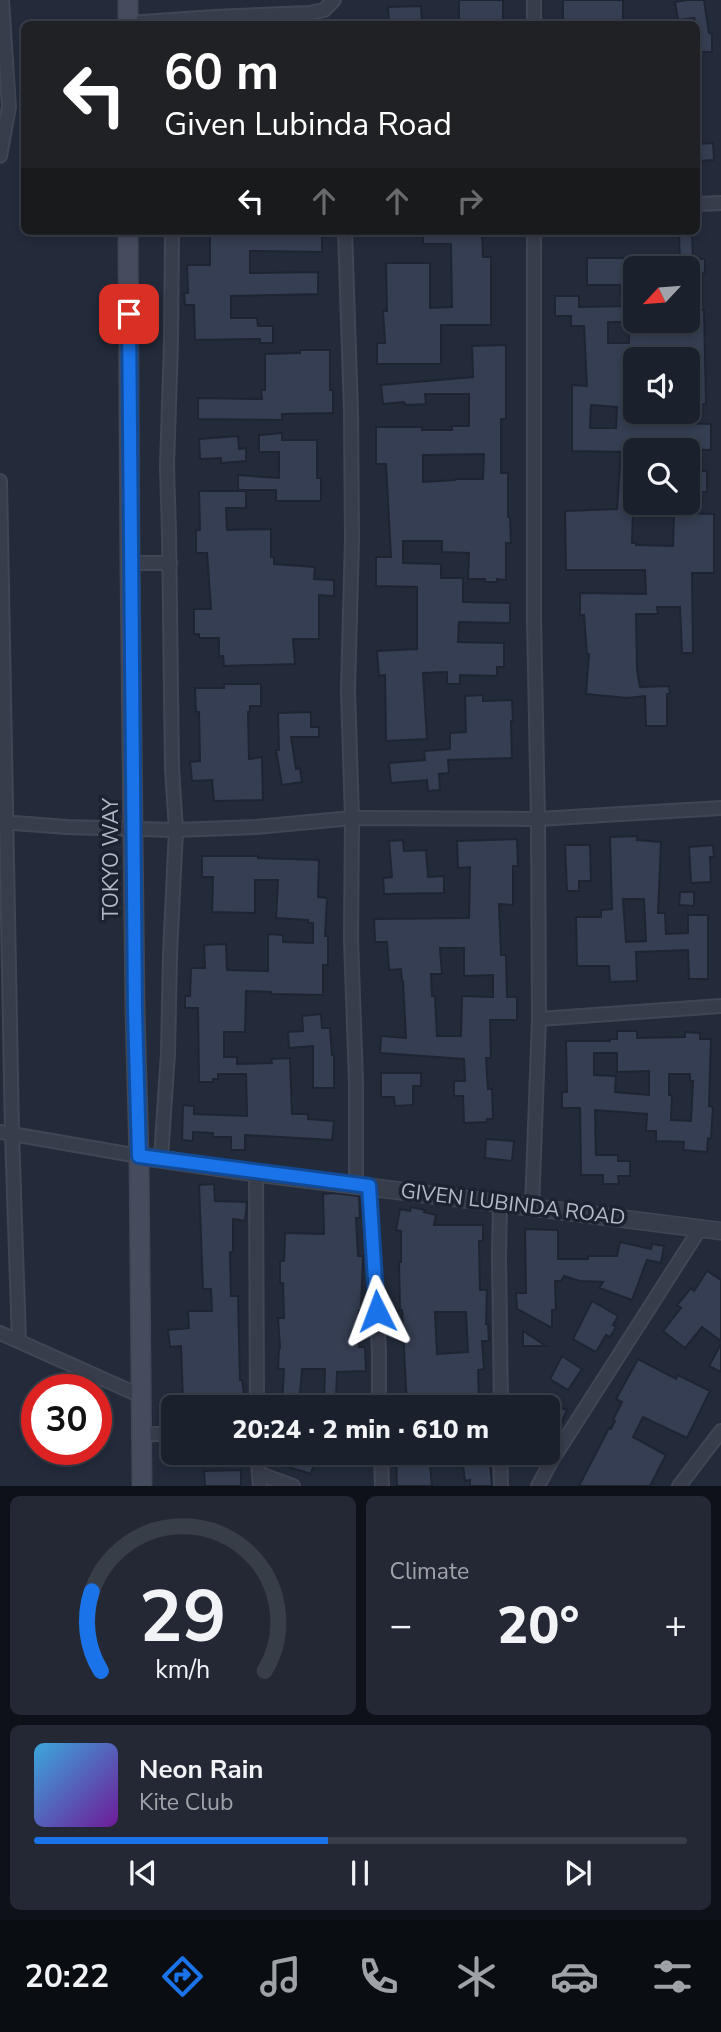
<!DOCTYPE html>
<meta charset="utf-8">
<style>
:root{--surface:#1a202c;--page:#232834;--text:#f1f3f6;--muted:#9fa3a9;--line:#383e48;--accent:#1a73e8}
body{margin:0;font-family:"Nunito Sans",sans-serif;background:var(--page);color:var(--text);height:100vh;display:flex;flex-direction:column;font-size:26px;white-space:nowrap}
*{box-sizing:border-box;margin:0}
p{font-size:23px;color:var(--muted)}
.icon{flex:none;width:38px;height:38px;fill:none;stroke:currentColor;stroke-width:2;stroke-linecap:round;stroke-linejoin:round}
.map{position:relative;height:1486px;overflow:hidden}
.drawer{display:flex;flex-direction:column;gap:10px;padding:10px;background:#0e1218;flex:1}
.drawer>*{flex:none}
.banner{position:absolute;left:21px;top:21px;width:679px;height:214px;border-radius:10px;box-shadow:0 4px 10px #0003,0 0 0 2px var(--line);background:#202124;color:#fff;overflow:hidden}
.needle{width:46px;rotate:244deg}
.fabs{position:absolute;left:623px;top:256px;display:grid;gap:14px}
.fabs a{display:grid;place-items:center;width:77px;height:77px;border-radius:10px;background:var(--surface);box-shadow:0 4px 10px #0003,0 0 0 2px var(--line);font-size:35px}
.speed{position:absolute;left:21px;top:1374px;display:flex;gap:14px;font-size:35px;font-weight:700;text-align:center}
.speed>*{display:grid;place-content:center;width:91px;height:91px;border-radius:50%;background:var(--surface);box-shadow:0 4px 10px #0003,0 0 0 2px var(--line);line-height:1}
.speed .limit{border:10px solid #d22;background:#fff;color:#111}
.pin{position:absolute;display:grid;place-items:center;width:60px;height:60px;color:#fff;margin:-30px;border-radius:14px;box-shadow:0 4px 10px #0006}
.me{position:absolute;width:77px;margin:-38px;rotate:357deg;stroke-linejoin:round;filter:drop-shadow(0 0 5px #0008)}
.turn{display:flex;align-items:center;gap:24px;height:147px;padding:0 28px;font-size:32px}
.turn .icon{width:91px;height:91px;stroke-width:2.5}
.turn b{display:block;font-size:49px;line-height:60px}
.lanes{display:flex;align-items:center;height:66px;padding:0 28px;background:#0003;justify-content:center;gap:35px;direction:ltr}
.lanes .off{opacity:.35}
.big{font-size:52px;font-weight:800;line-height:1.1}
.drawer .tile{flex:1;display:flex;flex-direction:column;justify-content:center;gap:10px;min-width:0;padding:0 24px;border-radius:10px;background:var(--page)}
.drawer .dial{align-items:center;gap:0}
.dial svg{height:182px;overflow:visible;fill:none;stroke:var(--line);stroke-width:7;stroke-linecap:round;text-anchor:middle}
.dial text{fill:var(--text);stroke:none}
.song{display:flex;align-items:center;gap:21px}
.cover{width:84px;height:84px;border-radius:10px;background:linear-gradient(135deg,hsl(200 70% 55%),hsl(280 70% 35%))}
.played{height:7px;border-radius:4px;background:linear-gradient(90deg,var(--accent) 45%,var(--line) 45%)}
.keys{display:flex;justify-content:space-around;direction:ltr}
.heat{display:flex;justify-content:space-between;align-items:center;font-size:38px;direction:ltr}
.drawer .tiles{flex:1;display:grid;gap:10px;grid-template-columns:1fr 1fr}
.tile:last-child{grid-column:span 2}
.trip{position:absolute;left:161px;top:1395px;width:399px;height:70px;border-radius:10px;background:var(--surface);box-shadow:0 4px 10px #0003,0 0 0 2px var(--line);font-weight:800;line-height:70px;text-align:center}
.dock{display:flex;height:112px;justify-content:space-around;align-items:center;background:#0a0d12;color:var(--muted)}
.dock .icon{width:49px;height:49px}
.dock .on{color:var(--accent)}
.dock b{font-size:32px;color:var(--text)}
.map>svg:first-child{display:block}
</style>
<div class="map">
<svg width="721" height="1486" viewBox="0 0 721 1486">
<rect width="100%" height="100%" fill="#232b3b"/>
<g fill="#353e52" stroke="#1e2432" stroke-width="2" fill-rule="evenodd">
<rect x="459" y="0" width="44" height="20"/>
<rect x="563" y="0" width="60" height="24"/>
<path d="M688,0H704L709,33L712,34V52H696V24L694,18L678,20L675,2Z"/>
<path d="M421,6L422,24H389L388,7Z"/>
<path d="M713,143L714,160L698,161L697,144Z"/>
<path d="M423,231H482L483,257H491V325H441V364H377V343H385L383,311H387L386,263H430V308L452,307L451,244H423Z"/>
<path d="M679,231H692L693,259H705V273L700,274L701,290L688,291V268H680Z"/>
<path d="M265,233L322,234V252L250,251V273L318,272V294L231,296V318H257L258,326H273V343H260V339L195,340L194,305H185L184,293H188L187,265H210V235H265Z"/>
<path d="M587,258H637L635,292L621,293V285H587Z"/>
<path d="M555,296H579V307L629,306V308H635V320H688V310H704L706,404L688,405V359H635V422L711,424V450L635,448L632,543H636V545L673,546L674,513L714,514V573H692L693,653H682L680,607H657L658,614H636L637,670L640,687L669,686L670,694H667V726H646L645,696L627,698L586,694L589,654H587L584,615H580V593L646,594L645,570H566L565,511L617,509L621,452L572,451V385L587,386L584,326H571V316H555ZM608,322H629V343H608ZM591,405L617,407L616,428H590Z"/>
<path d="M506,345V419H501V473H508V517H510L511,543H506V580L497,579V582H485V579H468L469,553L442,552V541H403V563L441,564V578H463V602L510,603V623L459,622L458,642L504,643V667H497V676L460,675V684H447V672L423,673L427,739L386,741L385,675L379,676L377,651L417,649V587L376,586V557H391L386,464H376V427H422V430H452V426H469V394H425L426,404L406,405L404,402L383,404L381,385L473,377L472,346ZM484,454L483,479H455V480L423,482V455Z"/>
<path d="M300,350H330V390H333V413L282,414V420L198,419V398L262,399L261,390H265V354L300,353Z"/>
<path d="M282,433V440H317V478H321V501H276V490H238V475L279,478V452H259V435Z"/>
<path d="M238,436L239,449L246,448V461L221,463V458L200,459L199,439Z"/>
<rect x="688" y="471" width="19" height="21"/>
<path d="M199,491H246V508H226L227,530L271,529V557H274V564L315,567L314,579L334,580V596L319,595V639H293L295,664L224,666L223,656H219V638H199V634H194V609H211L207,553H196V530H200Z"/>
<path d="M224,684H261V706H250V711L248,712L249,759L262,757L263,800L214,801L212,780L192,781L190,762L200,761L199,712H196L195,688H224Z"/>
<path d="M483,695V701L512,700L513,721H511L512,758L448,760L449,773L439,774L440,790L428,791L427,780L391,783L389,763L425,760L424,751L450,749V733L466,732L465,696Z"/>
<path d="M311,712V727H319V737H291L296,769L300,768L302,782L282,785L276,750H279L278,713Z"/>
<path d="M637,836V840L661,842L658,913H665L666,934L688,933V915H708V979H689L688,950L636,952L637,981L610,982L609,966H577L576,917H601V910L612,909L610,837ZM623,899H644L646,941L626,942Z"/>
<path d="M517,839L518,866H513V905L499,904L501,955H506L507,997H517V1020H490L491,1058H486L488,1089H492L493,1119H487V1122L464,1123L463,1096H454V1081H465L464,1059L380,1053L381,1036L406,1038L403,981H402L401,969L389,970L387,942H375L374,919L469,918L470,867L458,868L457,841ZM440,948H464V976L493,975V997L462,996L461,1036H437L435,996H432L431,974H442Z"/>
<path d="M403,840L404,851L426,850L428,877L444,876V893L384,894L383,878L392,877L389,841Z"/>
<path d="M565,845H590L591,881H579V891H567Z"/>
<path d="M713,845L714,857H710L711,882L691,883L689,847Z"/>
<path d="M202,856H258V858L319,860L318,897L327,898L325,936H328V965H323V995L271,994V992L246,991L245,1032H224V1057H237V1064L272,1063L271,1059L290,1058L292,1114H308V1119L334,1121L332,1140L245,1135V1150H231V1137H213V1133L193,1132V1141L182,1140L183,1105L194,1106V1114L247,1116L246,1074H218V1079H213V1082H199L198,1008H185V996H190L191,968H205L204,945L226,944L227,970L268,971V934L283,935V942L313,943V923H308V920L276,918L278,880H255V913L212,912L213,877H202Z"/>
<path d="M680,892H694V906L679,905Z"/>
<path d="M321,1014L322,1028H330L332,1055H334V1088H313V1046L289,1048L288,1032L303,1031L302,1016Z"/>
<path d="M617,1031H637V1038L685,1037V1032L700,1033V1039H711L709,1106L713,1107L711,1139L708,1138L707,1152L683,1150L684,1142L656,1141V1131H646L647,1114L595,1110L596,1155H618V1161H630V1176H618L619,1184H603V1175H581L580,1108H562V1092H567L566,1041H610V1039H617ZM594,1053H617V1072L649,1071V1095L615,1092L616,1076L594,1075ZM669,1074H690V1081H693L691,1121L671,1120L672,1095H669Z"/>
<path d="M381,1073H421V1086H413V1105L395,1106L394,1097H381Z"/>
<path d="M486,1139L514,1141L512,1161L485,1158Z"/>
<path d="M214,1184L215,1201L247,1202L245,1221L233,1219V1252H230L231,1296H238L240,1380H242L245,1400L207,1405V1399L183,1400L181,1346L170,1347L168,1330L189,1328L188,1311H212L211,1289H203L199,1185Z"/>
<path d="M334,1193L359,1196L360,1218H356L358,1256H363L361,1310H359V1347H365L366,1371L337,1372L336,1400L324,1399L325,1369H302L299,1407H282L284,1369H278L279,1348H280L278,1318H284L283,1283H280V1261H284L285,1233L324,1234L323,1194Z"/>
<path d="M411,1207L425,1210L424,1212L436,1215L434,1225H483V1241H479L480,1290H487L486,1324H488L489,1341H482L484,1369L478,1370L479,1398L436,1400V1407H407L402,1310H400L399,1262H401V1231L396,1230L400,1209L410,1211ZM435,1312H466L468,1352L437,1354Z"/>
<path d="M525,1229L558,1230V1259H588V1256H617L620,1242L651,1249L652,1244L664,1246L661,1263L647,1260L632,1300L599,1288L603,1282L580,1281L564,1276L561,1281H555L556,1310H552V1328L517,1309L516,1293H526Z"/>
<path d="M707,1271L721,1280V1341L702,1327L685,1348L663,1331L681,1308L677,1305L691,1288L694,1291Z"/>
<path d="M592,1301L618,1316L613,1325L616,1327L610,1337L606,1335L596,1352L573,1339Z"/>
<path d="M523,1331L546,1346H523Z"/>
<path d="M721,1344V1372L709,1366Z"/>
<path d="M562,1356L582,1369L568,1390L550,1379Z"/>
<path d="M638,1359L676,1379L678,1375L710,1391L687,1438L643,1417L633,1437L666,1455L650,1486H579L609,1428L611,1429L615,1421L613,1420L622,1402L616,1399Z"/>
<path d="M553,1405L567,1410L560,1426L548,1421Z"/>
<path d="M283,1452H317L311,1474L279,1464Z"/>
<path d="M396,1452H429L432,1486H397Z"/>
<path d="M490,1463L492,1486H470V1480L465,1481L463,1466Z"/>
<path d="M241,1470V1486H205L204,1471Z"/>
</g>
<g fill="none" stroke-linecap="round" stroke-linejoin="round">
<defs>
<g id="minor">
<path d="M128,23L214,17L309,13L324,10L334,0"/>
<path d="M534,24V0"/>
<path d="M0,156L9,107L2,0"/>
<path d="M696,204L721,203"/>
<path d="M345,231L351,411L352,539L348,690L352,818L351,939L356,1082V1185"/>
<path d="M0,481L12,1133L19,1341"/>
<path d="M130,563H170"/>
<path d="M1,822L67,827L176,830L256,827L352,818L538,819L721,808"/>
<path d="M539,1019L721,1006"/>
<path d="M0,1132L139,1156"/>
<path d="M161,1158L168,1053L170,954L176,830L172,769L169,533L167,466L171,342L172,231"/>
<path d="M256,1173L257,1407"/>
<path d="M369,1186L379,1351V1407"/>
<path d="M500,1203L499,1256L501,1407"/>
<path d="M532,1207L539,1019L538,819L534,619V231"/>
<path d="M0,1333L141,1396"/>
<path d="M141,1435L173,1433"/>
<path d="M241,1452L258,1461"/>
<path d="M257,1452L260,1486"/>
<path d="M381,1452L382,1486"/>
<path d="M500,1452L501,1486"/>
<path d="M260,1474L293,1486"/>
<path d="M538,1486L552,1460L701,1227"/>
<path d="M679,1486L721,1431"/>
</g>
<path id="tertiary" d="M139,1156L256,1173L721,1231"/>
<g id="secondary">
<path d="M128,0V24"/>
<path d="M128,231L130,563L135,1010L139,1156L142,1486"/>
</g>
</defs>
<use href="#minor" stroke="#404654" stroke-width="16"/>
<use href="#tertiary" stroke="#404654" stroke-width="19"/>
<use href="#secondary" stroke="#404654" stroke-width="21"/>
<use href="#minor" stroke="#373d4b" stroke-width="12"/>
<use href="#tertiary" stroke="#373d4b" stroke-width="16"/>
<use href="#secondary" stroke="#454c5e" stroke-width="18"/>
</g>
<g fill="none" stroke-linecap="round" stroke-linejoin="round">
<defs>
<path id="route" d="M129,314L135,1010L139,1156L369,1186L377,1311"/>
</defs>
<use href="#route" stroke="#114b97" stroke-width="18"/>
<use href="#route" stroke="#1a73e8" stroke-width="12"/>
</g>
<g text-anchor="middle" dominant-baseline="central" stroke-width="7" stroke-linejoin="round" paint-order="stroke">
<g font-size="21" fill="#b2b8c7" stroke="#1c2230">
<text transform="translate(111 859) rotate(-90)">TOKYO WAY</text>
<text transform="translate(513 1204) rotate(7)">GIVEN LUBINDA ROAD</text>
</g>
</g>
</svg>
<div class="fabs">
<a><svg class="needle" viewBox="-14 -14 28 28"><path d="M0-13l5 13h-10z" fill="#e53935"/><path d="M0 13l5-13h-10z" fill="#9fa3a9"/></svg></a>
<a><svg class="icon" aria-label="sound" viewBox="0 0 24 24"><path d="M4 9h4l5-4v14l-5-4H4zM17 9q2 3 0 6"/></svg></a>
<a><svg class="icon" aria-label="search" viewBox="0 0 24 24"><circle cx="10" cy="10" r="6"/><path d="M15 15l6 6"/></svg></a>
</div>
<div class="speed"><div class="limit">30</div></div>
<div class="pin" style="left:129px;top:314px;background:#d93025"><svg class="icon" aria-label="arrive" viewBox="0 0 24 24"><path d="M6 21V4h12l-3 4 3 4H6"/></svg></div>
<svg class="me" style="left:377px;top:1311px" viewBox="-20 -20 40 40"><path d="M0-17L14 15 0 8-14 15z" fill="#1a73e8" stroke="#fff" stroke-width="4"/></svg>
<div class="trip">20:24 · 2 min · 610 m</div>
<div class="banner">
<div class="turn"><svg class="icon" aria-label="left" viewBox="0 0 24 24"><path d="M17 20v-9H6M10 6l-5 5 5 5"/></svg><div><b>60 m</b>Given Lubinda Road</div></div>
<div class="lanes"><svg class="icon" aria-label="left" viewBox="0 0 24 24"><path d="M17 20v-9H6M10 6l-5 5 5 5"/></svg><svg class="icon off" aria-label="ahead" viewBox="0 0 24 24"><path d="M12 20V5M6 11l6-6 6 6"/></svg><svg class="icon off" aria-label="ahead" viewBox="0 0 24 24"><path d="M12 20V5M6 11l6-6 6 6"/></svg><svg class="icon off" aria-label="right" viewBox="0 0 24 24"><path d="M7 20v-9h11M14 6l5 5-5 5"/></svg></div>
</div>
</div>
<section class="drawer">
<div class="tiles">
<div class="tile dial"><svg viewBox="0 0 100 80">
<path d="M14 69A42 42 0 1 1 86 69"/>
<path d="M14 69A42 42 0 0 1 10 34" stroke="#1a73e8"/>
<text x="50" y="56" font-size="32" font-weight="700">29</text>
<text x="50" y="72" font-size="11">km/h</text>
</svg></div>
<div class="tile"><p>Climate</p>
<div class="heat"><a>−</a><b class="big">20°</b><a>+</a></div>
</div>
<div class="tile">
<div class="song"><i class="cover"></i><div><b>Neon Rain</b><p>Kite Club</p></div></div>
<div class="played"></div>
<div class="keys"><svg class="icon" aria-label="previous" viewBox="0 0 24 24"><path d="M18 5L8 12l10 7zM5 5v14"/></svg><svg class="icon" aria-label="pause" viewBox="0 0 24 24"><path d="M8 5v14M16 5v14"/></svg><svg class="icon" aria-label="next" viewBox="0 0 24 24"><path d="M6 5l10 7-10 7zM19 5v14"/></svg></div>
</div>
</div>
</section>
<nav class="dock">
<b>20:22</b>
<svg class="icon on" aria-label="directions" viewBox="0 0 24 24"><path d="M12 3l9 9-9 9-9-9zM9 14v-3h6M13 9l2 2-2 2"/></svg>
<svg class="icon" aria-label="music" viewBox="0 0 24 24"><path d="M9 18V5l10-2v13"/><circle cx="6" cy="18" r="3"/><circle cx="16" cy="16" r="3"/></svg>
<svg class="icon" aria-label="phone" viewBox="0 0 24 24"><path d="M5 4h4l2 5-3 2q2 4 5 5l2-3 5 2v4C11 20 4 13 5 4z"/></svg>
<svg class="icon" aria-label="climate" viewBox="0 0 24 24"><path d="M12 3v18M4 7l16 10M4 17L20 7"/></svg>
<svg class="icon" aria-label="car" viewBox="0 0 24 24"><path d="M5 17H2v-5l4-1 3-4h7l3 4 3 1v5h-3M9 17h6M6 11h13"/><circle cx="7" cy="17" r="2"/><circle cx="17" cy="17" r="2"/></svg>
<svg class="icon" aria-label="filters" viewBox="0 0 24 24"><path d="M4 7h16M4 17h16"/><circle cx="9" cy="7" r="2"/><circle cx="15" cy="17" r="2"/></svg>
</nav>
